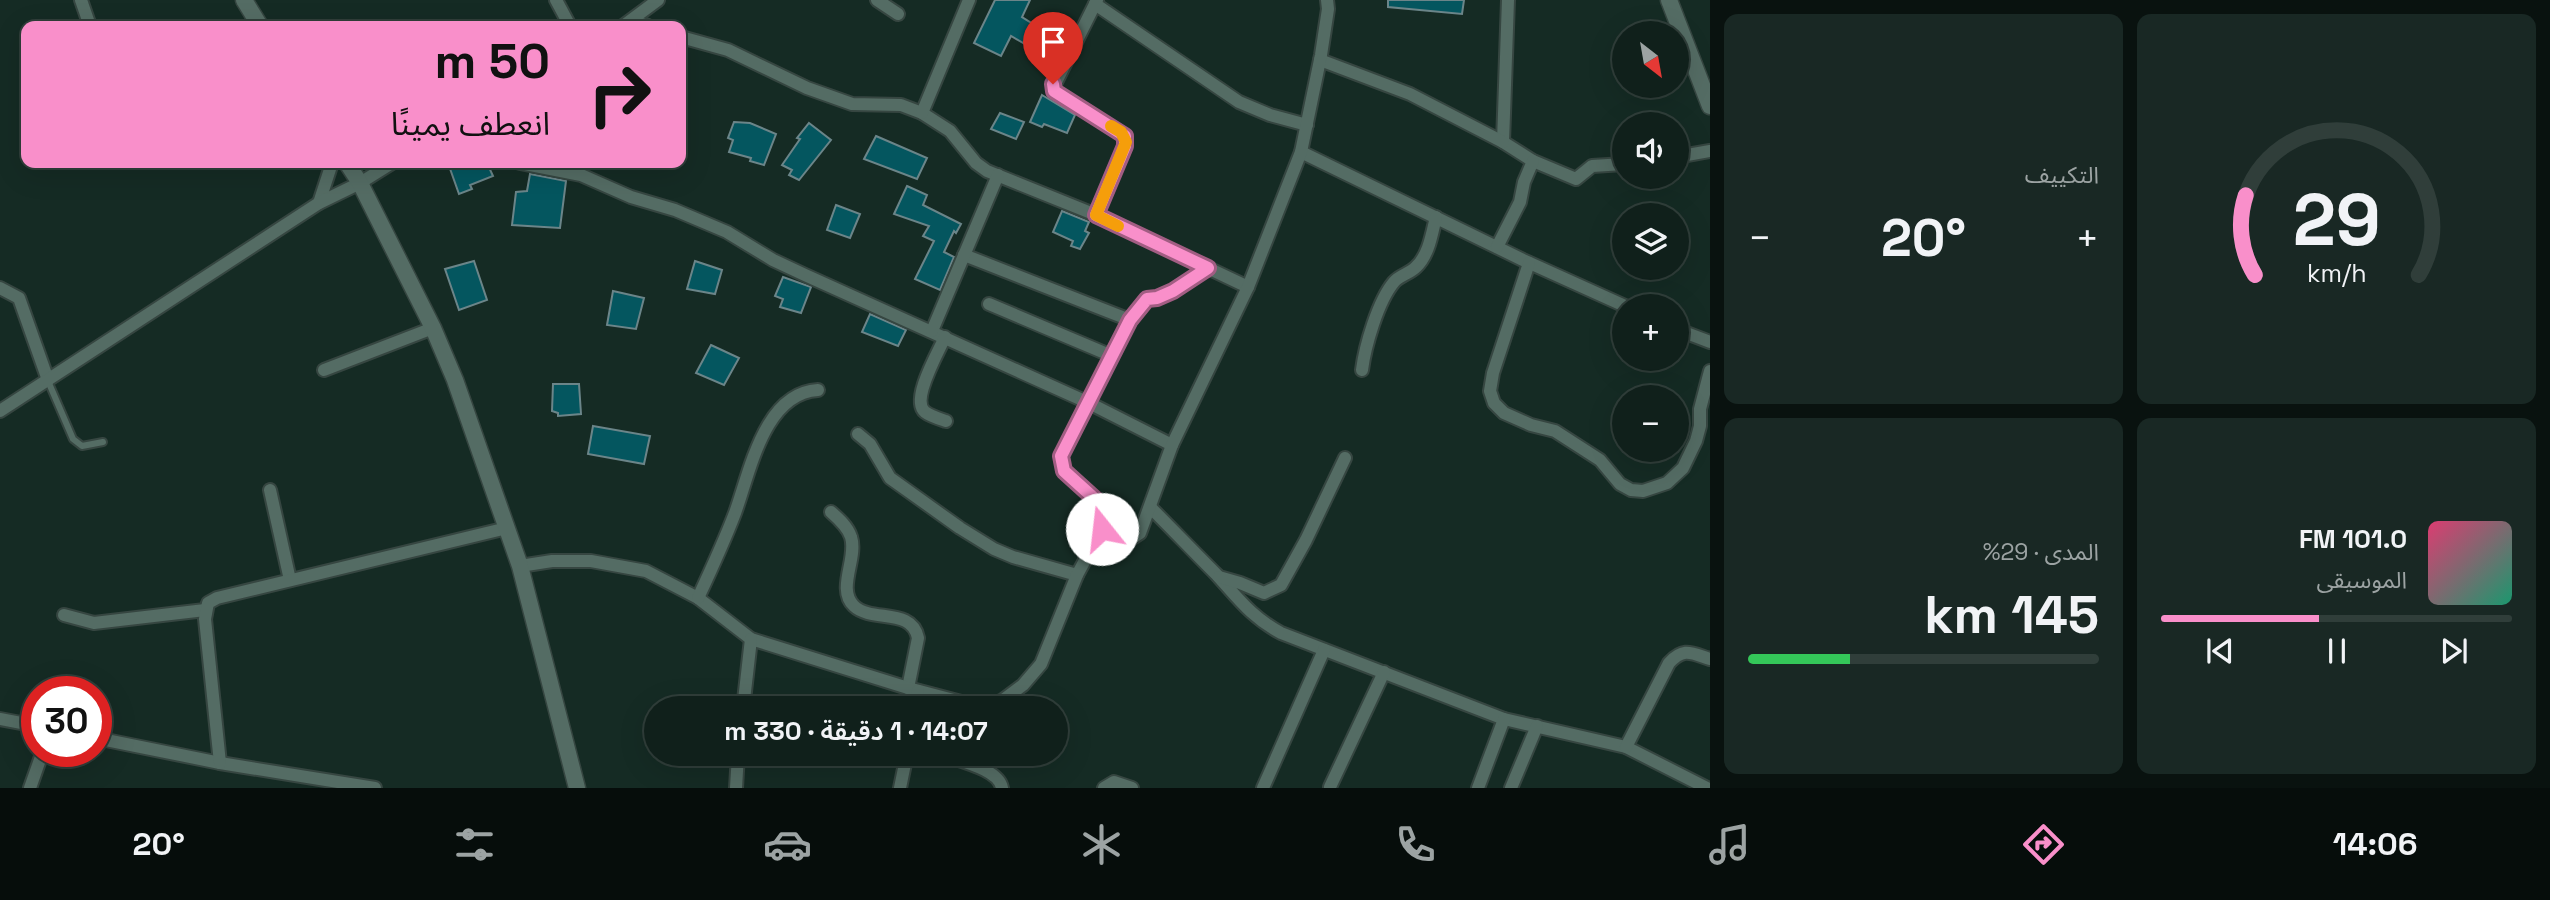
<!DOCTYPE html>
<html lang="ar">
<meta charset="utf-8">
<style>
:root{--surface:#10201b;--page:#192824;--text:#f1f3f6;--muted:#9ca3a3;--line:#303e3a;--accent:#f98fca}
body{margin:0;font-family:"Space Grotesk","Noto Sans Arabic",sans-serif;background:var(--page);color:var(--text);direction:rtl;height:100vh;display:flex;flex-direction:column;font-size:26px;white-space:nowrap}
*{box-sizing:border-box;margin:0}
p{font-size:23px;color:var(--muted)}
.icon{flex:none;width:38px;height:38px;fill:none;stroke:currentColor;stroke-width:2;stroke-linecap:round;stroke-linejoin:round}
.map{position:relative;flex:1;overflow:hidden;direction:ltr}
.details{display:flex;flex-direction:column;gap:14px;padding:14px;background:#09120f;width:840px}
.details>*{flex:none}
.guide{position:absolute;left:21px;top:21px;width:665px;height:147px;border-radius:14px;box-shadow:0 7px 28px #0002,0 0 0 2px var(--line);direction:rtl;background:#f98fca;color:#111;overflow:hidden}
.needle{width:46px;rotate:149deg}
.fabs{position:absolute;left:1612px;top:21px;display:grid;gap:14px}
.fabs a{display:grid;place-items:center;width:77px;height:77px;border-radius:50%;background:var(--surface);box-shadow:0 7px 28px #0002,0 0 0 2px var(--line);font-size:35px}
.speed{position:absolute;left:21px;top:676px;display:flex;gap:14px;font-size:35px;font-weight:700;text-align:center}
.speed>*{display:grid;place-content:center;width:91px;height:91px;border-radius:50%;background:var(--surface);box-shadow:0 7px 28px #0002,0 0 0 2px var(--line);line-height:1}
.speed .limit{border:10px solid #d22;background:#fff;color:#111}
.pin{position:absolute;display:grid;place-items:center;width:60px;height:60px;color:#fff;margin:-72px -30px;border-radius:50% 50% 50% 0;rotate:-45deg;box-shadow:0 0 7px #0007}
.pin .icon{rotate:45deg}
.me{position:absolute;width:77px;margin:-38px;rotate:344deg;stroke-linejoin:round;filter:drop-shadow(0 0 5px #0008)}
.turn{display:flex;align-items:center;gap:24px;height:147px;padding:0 21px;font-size:32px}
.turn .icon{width:91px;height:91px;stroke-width:2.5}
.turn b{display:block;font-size:49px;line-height:60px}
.big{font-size:52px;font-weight:600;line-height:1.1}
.details .tile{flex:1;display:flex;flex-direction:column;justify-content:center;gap:10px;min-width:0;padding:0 24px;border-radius:14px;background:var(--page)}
.details .dial{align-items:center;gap:0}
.dial svg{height:182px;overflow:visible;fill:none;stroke:var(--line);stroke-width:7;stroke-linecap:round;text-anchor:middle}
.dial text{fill:var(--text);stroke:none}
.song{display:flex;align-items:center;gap:21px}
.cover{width:84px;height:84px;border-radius:10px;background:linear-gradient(135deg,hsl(340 70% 55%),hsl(160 70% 35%))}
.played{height:7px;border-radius:4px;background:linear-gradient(90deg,var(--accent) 45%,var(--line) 45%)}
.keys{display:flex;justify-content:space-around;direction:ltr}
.heat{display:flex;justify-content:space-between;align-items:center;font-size:38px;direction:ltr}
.charge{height:10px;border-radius:5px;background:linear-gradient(90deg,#34c759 29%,var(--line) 0)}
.details .tiles{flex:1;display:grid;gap:14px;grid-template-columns:repeat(2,1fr)}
.trip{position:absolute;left:644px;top:696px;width:424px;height:70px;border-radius:35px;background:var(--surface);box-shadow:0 7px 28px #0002,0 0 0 2px var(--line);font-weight:600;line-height:70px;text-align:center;direction:rtl}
.dock{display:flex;height:112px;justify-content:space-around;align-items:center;background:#060d0b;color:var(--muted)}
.dock .icon{width:49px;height:49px}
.dock .current{color:var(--accent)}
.dock b{font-size:32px;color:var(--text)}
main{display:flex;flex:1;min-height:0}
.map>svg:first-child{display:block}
</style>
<main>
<section class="details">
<div class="tiles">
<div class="tile dial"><svg viewBox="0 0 100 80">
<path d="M14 69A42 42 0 1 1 86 69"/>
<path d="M14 69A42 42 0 0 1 10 34" stroke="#f98fca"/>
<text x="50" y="56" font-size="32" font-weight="700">29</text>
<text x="50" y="72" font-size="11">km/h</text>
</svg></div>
<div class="tile"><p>التكييف</p>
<div class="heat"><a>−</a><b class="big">20°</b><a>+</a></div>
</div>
<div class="tile">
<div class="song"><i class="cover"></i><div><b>101.0 FM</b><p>الموسيقى</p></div></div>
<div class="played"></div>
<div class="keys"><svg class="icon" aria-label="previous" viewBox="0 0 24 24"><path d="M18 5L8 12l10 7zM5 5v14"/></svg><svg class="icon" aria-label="pause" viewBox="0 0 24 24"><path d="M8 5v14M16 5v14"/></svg><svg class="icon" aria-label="next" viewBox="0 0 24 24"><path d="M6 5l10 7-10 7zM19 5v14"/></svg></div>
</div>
<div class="tile"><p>المدى · 29%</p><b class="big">145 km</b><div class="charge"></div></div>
</div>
</section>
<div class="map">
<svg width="1710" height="788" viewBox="0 0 1710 788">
<rect width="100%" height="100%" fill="#152b24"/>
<g fill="#04565f" stroke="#6b8589" stroke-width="2">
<path d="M995,0H1030L1022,17L1065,44L1056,62L1011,36L1001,56L974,43Z"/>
<path d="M1388,0H1464L1462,14L1388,7Z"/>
<path d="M1042,95L1075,115L1067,133L1044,124L1042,127L1030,122Z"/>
<path d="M1000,113L1024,122L1016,139L991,129Z"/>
<path d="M734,122L750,123L776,134L764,165L750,161L751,158L729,152L733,140L728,138Z"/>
<path d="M809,123L831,140L799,180L789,175L792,170L782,165L800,139L797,138Z"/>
<path d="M876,136L927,158L917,179L864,159Z"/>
<path d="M448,163H487L493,176L470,185L472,189L459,194Z"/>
<path d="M530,174L566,181L560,228L512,225L516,192L527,191Z"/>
<path d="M907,186L927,195L923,205L961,224L956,233L954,231L944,252L954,257L940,290L915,279L934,241L923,236L929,226L894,214Z"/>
<path d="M836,205L860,214L850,238L827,230Z"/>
<path d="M1062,211L1089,222L1085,231L1089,233L1080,249L1071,246L1073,241L1053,232Z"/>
<path d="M474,261L487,300L459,310L445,269Z"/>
<path d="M695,261L722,270L715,294L687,289Z"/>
<path d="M783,277L811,287L801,313L780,307L783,299L775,296Z"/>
<path d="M613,291L644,298L636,329L607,325Z"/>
<path d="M870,314L906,330L898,346L862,332Z"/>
<path d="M711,345L739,358L724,385L696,373Z"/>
<path d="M553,384H579L581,414L558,416V413L552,411Z"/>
<path d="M593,426L650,436L644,464L588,454Z"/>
</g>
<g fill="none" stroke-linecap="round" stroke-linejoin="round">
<defs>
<path id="service" d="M48,381L73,439L82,446L103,442"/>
<g id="minor">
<path d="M81,0L90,26"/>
<path d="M556,0L570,26"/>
<path d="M877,0L898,14"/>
<path d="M1508,0L1503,142L1533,161L1576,179L1592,166L1624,164"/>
<path d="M1095,4L1239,102L1270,115L1307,125"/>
<path d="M632,21L648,26"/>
<path d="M623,26L658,0"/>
<path d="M681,37L728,50L807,88L852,104L901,105L922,113L950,131L976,163L987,171L1096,215L1248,287"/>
<path d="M1320,60L1410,94L1503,142"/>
<path d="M922,113L969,0"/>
<path d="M1301,152L1523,260L1625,306"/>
<path d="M1676,157L1710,151"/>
<path d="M520,163L581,175L631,197L675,210L727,232L773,260L805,275L1089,403L1172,445"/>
<path d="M319,203L332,163"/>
<path d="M1096,215L1125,146V136L1057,93L1053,88L1097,0"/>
<path d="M1497,247L1520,202L1524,182L1533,161"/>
<path d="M964,255L1130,320"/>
<path d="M1529,263L1493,373L1490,391L1494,403L1504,413L1531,425L1555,431L1600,460L1620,484L1631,490L1643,491L1667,483L1683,468L1696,441L1700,426V409L1710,371"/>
<path d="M0,288L19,298L48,380"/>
<path d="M989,304L1112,356"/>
<path d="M1676,329L1710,342"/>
<path d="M932,331L998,175"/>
<path d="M945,337C939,351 910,400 925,412C930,416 940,419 946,421"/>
<path d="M324,370L433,328"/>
<path d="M1362,370C1365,346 1378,301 1394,282C1400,275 1409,274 1416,267C1429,255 1432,233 1436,217"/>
<path d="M0,411L319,203L360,183L392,163"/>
<path d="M858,434L870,444L890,478L960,528L994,549L1013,557L1077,575"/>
<path d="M270,490L290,580"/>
<path d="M1150,507C1172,529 1194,552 1216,574C1238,598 1251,617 1281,633L1504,719L1626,747L1707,788"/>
<path d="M831,512C839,519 848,527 851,537C858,558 836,589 854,606C872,623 912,607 918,638L908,688"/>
<path d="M1102,529L1110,528L1134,537L1140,533L1172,445L1248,287L1301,152L1321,55L1328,9L1327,0"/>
<path d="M520,566L552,561H591L646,571L698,598L751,639L908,688L984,708L1003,700L1023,685L1041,664L1077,575L1102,529L1095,500L1064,471L1061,456L1130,320L1147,299L1157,298L1173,291L1208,268"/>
<path d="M1219,577L1240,583L1264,593L1281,585L1306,540L1345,458"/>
<path d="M698,598C711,570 724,542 735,513C750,472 764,393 818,390"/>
<path d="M64,615L94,623L205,610"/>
<path d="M743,709L751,639"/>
<path d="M915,709L918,691"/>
<path d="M0,719L37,726"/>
<path d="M96,738L220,763L375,788"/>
<path d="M1626,747L1669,663C1684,647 1691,653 1710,659"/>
<path d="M941,754C959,761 999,769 1002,788"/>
<path d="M220,763L205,619L208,603L217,598L507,528"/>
<path d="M1330,787L1384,672"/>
<path d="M30,788L43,751"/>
<path d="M736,788L738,754"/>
<path d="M900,788L907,754"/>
<path d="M1104,788L1114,782L1132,788"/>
<path d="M1263,788L1324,650"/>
<path d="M1478,788L1504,719"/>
<path d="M1511,788L1537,726"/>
</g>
<g id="tertiary">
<path d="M244,0L260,26"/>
<path d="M1669,0L1710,106"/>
<path d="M347,163L360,183L433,328L455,380L520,566L577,788"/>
</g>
</defs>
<use href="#service" stroke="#364641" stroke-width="10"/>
<use href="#minor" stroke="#364641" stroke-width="16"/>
<use href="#tertiary" stroke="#364641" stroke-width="19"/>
<use href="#service" stroke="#546c64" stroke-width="6"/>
<use href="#minor" stroke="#546c64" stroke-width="12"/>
<use href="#tertiary" stroke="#546c64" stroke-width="16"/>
</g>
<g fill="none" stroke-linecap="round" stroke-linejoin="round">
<defs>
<path id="route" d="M1053,84L1054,91L1125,136V146L1096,215L1208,268L1173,291L1157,298L1147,299L1130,320L1061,456L1064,471L1096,500L1102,529"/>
</defs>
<use href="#route" stroke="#a25d83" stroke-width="18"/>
<use href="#route" stroke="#f98fca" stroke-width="12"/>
<path stroke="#f59e0b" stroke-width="12" d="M1111,126L1121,132L1126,142L1096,215L1118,226"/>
</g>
</svg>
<div class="fabs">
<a><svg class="needle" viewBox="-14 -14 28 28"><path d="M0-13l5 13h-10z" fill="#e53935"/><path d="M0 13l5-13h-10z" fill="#9ca3a3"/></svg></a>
<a><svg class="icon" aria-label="sound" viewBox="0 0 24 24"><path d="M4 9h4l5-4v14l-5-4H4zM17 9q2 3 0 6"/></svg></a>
<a><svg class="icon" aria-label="layers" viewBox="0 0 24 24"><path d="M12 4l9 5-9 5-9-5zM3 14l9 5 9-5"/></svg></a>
<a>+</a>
<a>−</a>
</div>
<div class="speed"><div class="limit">30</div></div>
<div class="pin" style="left:1053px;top:84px;background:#d93025"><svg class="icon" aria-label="arrive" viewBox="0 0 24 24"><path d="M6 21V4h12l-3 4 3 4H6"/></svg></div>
<svg class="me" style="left:1102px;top:529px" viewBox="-20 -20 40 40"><circle r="19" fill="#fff"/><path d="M0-13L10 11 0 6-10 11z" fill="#f98fca"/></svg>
<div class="trip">14:07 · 1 دقيقة · 330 m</div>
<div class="guide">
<div class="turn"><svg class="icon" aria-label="right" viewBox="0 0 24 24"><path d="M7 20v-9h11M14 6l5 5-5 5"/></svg><div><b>50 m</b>انعطف يمينًا</div></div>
</div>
</div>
</main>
<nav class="dock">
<b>14:06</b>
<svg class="icon current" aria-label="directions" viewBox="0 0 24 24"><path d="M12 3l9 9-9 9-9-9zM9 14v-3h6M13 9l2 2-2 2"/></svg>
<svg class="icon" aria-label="music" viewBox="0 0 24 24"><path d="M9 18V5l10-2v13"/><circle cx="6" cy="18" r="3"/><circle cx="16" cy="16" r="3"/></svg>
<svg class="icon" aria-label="phone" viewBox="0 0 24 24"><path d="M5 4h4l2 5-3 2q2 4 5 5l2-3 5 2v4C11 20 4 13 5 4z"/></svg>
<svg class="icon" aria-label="climate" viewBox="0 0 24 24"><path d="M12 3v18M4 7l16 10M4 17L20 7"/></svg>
<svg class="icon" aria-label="car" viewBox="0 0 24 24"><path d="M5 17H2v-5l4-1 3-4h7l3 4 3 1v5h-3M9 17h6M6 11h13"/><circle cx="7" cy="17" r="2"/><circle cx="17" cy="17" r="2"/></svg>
<svg class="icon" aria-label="filters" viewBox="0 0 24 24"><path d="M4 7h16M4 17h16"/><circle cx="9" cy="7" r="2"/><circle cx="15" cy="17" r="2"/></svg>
<b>20°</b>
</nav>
